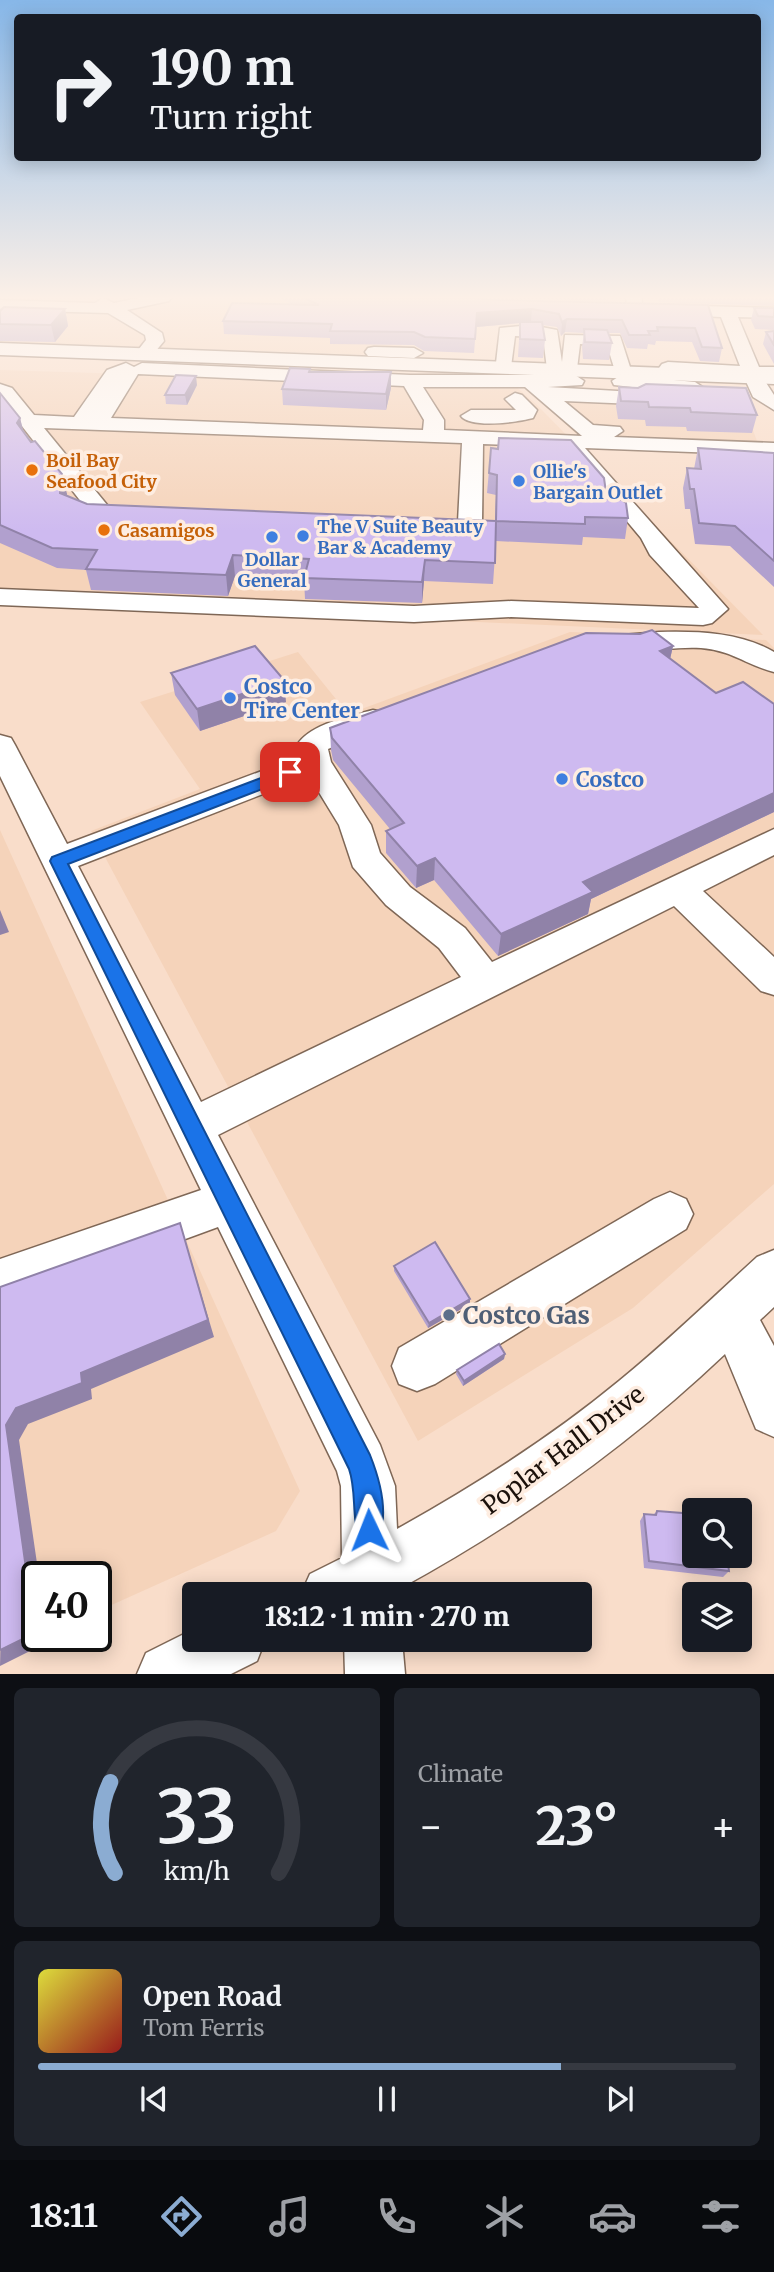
<!DOCTYPE html>
<meta charset="utf-8">
<style>
:root{--surface:#171b24;--page:#20242c;--text:#f1f3f6;--muted:#9ea1a6;--line:#363941;--accent:#8bacd2}
body{margin:0;font-family:Merriweather,serif;background:var(--page);color:var(--text);height:100vh;display:flex;flex-direction:column;font-size:26px;white-space:nowrap}
*{box-sizing:border-box;margin:0}
p{font-size:23px;color:var(--muted)}
.icon{flex:none;width:38px;height:38px;fill:none;stroke:currentColor;stroke-width:2;stroke-linecap:round;stroke-linejoin:round}
.map{position:relative;height:1674px;overflow:hidden}
.panel{display:flex;flex-direction:column;gap:14px;padding:14px;background:#0d0f14;flex:1}
.panel>*{flex:none}
.top-card{position:absolute;left:14px;top:14px;width:747px;height:147px;border-radius:7px;box-shadow:0 4px 18px #0003;background:#171b24;color:var(--text);overflow:hidden}
.buttons{position:absolute;left:682px;top:1498px;display:grid;gap:14px}
.buttons a{display:grid;place-items:center;width:70px;height:70px;border-radius:7px;background:var(--surface);box-shadow:0 4px 18px #0003;font-size:35px}
.speed{position:absolute;left:21px;top:1561px;display:flex;gap:14px;font-size:35px;font-weight:700;text-align:center}
.speed>*{display:grid;place-content:center;width:91px;height:91px;border-radius:50%;background:var(--surface);box-shadow:0 4px 18px #0003;line-height:1}
.speed .limit{border:4px solid #111;border-radius:10px;background:#fff;color:#111}
.pin{position:absolute;display:grid;place-items:center;width:60px;height:60px;color:#fff;margin:-30px;border-radius:14px;box-shadow:0 4px 10px #0006}
.me{position:absolute;width:77px;margin:-38px;rotate:358deg;stroke-linejoin:round;filter:drop-shadow(0 0 5px #0008)}
.turn{display:flex;align-items:center;gap:24px;height:147px;padding:0 21px;font-size:32px}
.turn .icon{width:91px;height:91px;stroke-width:2.5}
.turn b{display:block;font-size:49px;line-height:60px}
.big{font-size:52px;font-weight:800;line-height:1.1}
.panel .tile{flex:1;display:flex;flex-direction:column;justify-content:center;gap:10px;min-width:0;padding:0 24px;border-radius:10px;background:var(--page)}
.panel .dial{align-items:center;gap:0}
.dial svg{height:182px;overflow:visible;fill:none;stroke:var(--line);stroke-width:7;stroke-linecap:round;text-anchor:middle}
.dial text{fill:var(--text);stroke:none}
.song{display:flex;align-items:center;gap:21px}
.cover{width:84px;height:84px;border-radius:10px;background:linear-gradient(135deg,hsl(60 70% 55%),hsl(0 70% 35%))}
.played{height:7px;border-radius:4px;background:linear-gradient(90deg,var(--accent) 75%,var(--line) 75%)}
.keys{display:flex;justify-content:space-around;direction:ltr}
.heat{display:flex;justify-content:space-between;align-items:center;font-size:38px;direction:ltr}
.panel .tiles{flex:1;display:grid;gap:14px;grid-template-columns:1fr 1fr}
.tile:last-child{grid-column:span 2}
.trip{position:absolute;left:182px;top:1582px;width:410px;height:70px;border-radius:7px;background:var(--surface);box-shadow:0 4px 18px #0003;font-weight:800;line-height:70px;text-align:center}
.tab-bar{display:flex;height:112px;justify-content:space-around;align-items:center;background:#090b0e;color:var(--muted)}
.tab-bar .icon{width:49px;height:49px}
.tab-bar .selected{color:var(--accent)}
.tab-bar b{font-size:32px;color:var(--text)}
.map>svg:first-child{display:block}
</style>
<div class="map">
<svg width="774" height="1674" viewBox="0 0 774 1674">
<rect width="100%" height="100%" fill="#f9ddca"/>
<g fill="#f5d3ba">
<path d="M0,298H318L402,340L401,356L0,342Z"/>
<path d="M0,370L515,386L536,404L763,635L0,600Z"/>
<path d="M530,390L741,397L758,444L579,437Z"/>
<path d="M570,632L766,640L774,648V1184L633,1308L418,1441L91,831L200,789L140,702L298,652L348,714Z"/>
<path d="M0,830L300,1491L276,1531L96,1612V1577H37V1636L0,1656Z"/>
</g>
<g fill="none" stroke-linecap="round" stroke-linejoin="round">
<defs>
<g id="minor">
<path d="M103,298L114,303L139,298H171L169,301L127,310L162,333L164,341L150,358H138L135,354L146,340L145,335L108,313L0,310V300L95,303Z"/>
<path d="M626,298H642L641,312H629Z"/>
<path d="M666,305L774,308V318L738,317L759,367H774V379L763,378L774,395V410L753,397L744,377L662,372L659,368L662,364L668,362L740,366L721,317L660,314L658,310Z"/>
<path d="M531,325L557,330L562,362L565,335L620,336L630,367L621,372L615,371L607,345L580,344L577,369L571,370L562,365L553,370L547,369L543,337L515,336L511,367H499L496,363L500,328Z"/>
<path d="M374,347L414,348L423,353L414,358L368,356L365,352L368,348Z"/>
<path d="M126,363L134,367L142,363L410,375H575L584,381L582,385L548,387L635,392L645,398L635,404L564,401L593,425L620,427L623,431L614,437L774,443V455L585,448L728,609L712,623L703,625L511,617L414,622L0,605V589L414,606L511,601L699,608L650,555L641,538L565,447L483,444L482,525L471,535H426L422,530L426,525L458,522L462,443L44,428L108,506L143,512L147,517L143,522L135,524L93,517L0,398V384L12,388L34,415L74,417L107,370ZM138,374L404,386L424,420L423,430L111,418ZM423,387H525L582,436L444,430V420Z"/>
<path d="M621,375L695,382L704,388L695,394L614,385L612,381Z"/>
<path d="M515,393L522,395L537,410L533,418C518,422 471,429 461,416L471,410H516L505,399Z"/>
<path d="M659,632C697,631 740,632 774,652V672C746,665 734,651 701,648C672,646 639,655 611,648L607,642L611,636Z"/>
<path d="M373,710L383,712L388,719L383,726L328,749L331,762L371,825L380,853L410,887L465,928L492,962L774,829V855L703,891L774,957V995L761,991L674,906L218,1135L380,1445L395,1486L397,1529C474,1486 550,1438 619,1381C667,1342 711,1299 757,1257L774,1250V1307L760,1320L774,1346V1437L756,1429L725,1354C627,1447 518,1524 399,1589L400,1594H301L310,1574L342,1558L341,1486L337,1471L218,1227L0,1307V1259L201,1190L0,776V735L11,738L15,745L67,844L299,757L297,745C310,724 350,716 373,710ZM309,776L339,825L353,867L386,905L439,948L461,977L201,1102L78,866Z"/>
<path d="M670,1192L686,1199L693,1214L686,1229L435,1384L417,1391L399,1384L392,1366L399,1348L654,1199Z"/>
<path d="M194,1629V1640H265L257,1661L231,1674H137L146,1653Z"/>
<path d="M344,1640H402L405,1674H345Z"/>
</g>
<path id="major" d="M0,343L774,372V384L0,355Z"/>
</defs>
<use href="#minor" stroke="#7f6756" stroke-width="3"/>
<use href="#major" stroke="#7f6756" stroke-width="3"/>
<use href="#minor" fill="#fff" fill-rule="evenodd"/>
<use href="#major" fill="#fff" fill-rule="evenodd"/>
</g>
<g fill="#b1a0ce">
<path d="M280,298H470L499,300L708,305L722,348L719,362L700,361L692,342L656,341L655,345L648,344L647,349L627,348L620,333H608L612,343L609,360L583,359L582,347L584,333L565,332L561,336L557,327L543,325L545,340L543,358L518,357L520,323L476,327L474,353L424,351L414,345L330,344V338L224,334L223,321L293,305Z"/>
<path d="M495,298H608V301Z"/>
<path d="M657,298H774V306L659,302Z"/>
<path d="M0,307L1,310L65,309L68,326L55,342L0,341Z"/>
<path d="M754,308L774,317V330L755,329L751,320Z"/>
<path d="M774,331V364L763,344L766,332Z"/>
<path d="M310,369V372L391,388L386,410L283,405L282,389Z"/>
<path d="M197,385L187,405L166,404L165,395Z"/>
<path d="M619,387L757,415L752,433L687,431L686,427L646,426L645,420L618,419L616,406Z"/>
<path d="M0,393L20,418L23,432L67,494L66,496L87,504L495,521L496,495L487,493L491,448L607,499L628,518L625,539L583,537L582,545L496,541L493,584L424,581L422,603L305,599L304,579L235,576L228,596L91,590L86,570L57,568L0,543Z"/>
<path d="M698,448L774,453V587L730,546L695,544L690,509H685L683,488L687,468L694,469Z"/>
<path d="M673,646L670,659L716,693L774,704V812L591,899L588,914L498,956L434,880L416,888L386,853V831L390,829L333,760L331,750L330,728Z"/>
<path d="M171,673L286,702L200,731L175,695Z"/>
<path d="M394,1266L470,1299V1304L428,1328L394,1271Z"/>
<path d="M505,1354L504,1359L463,1386L456,1374L457,1370Z"/>
<path d="M657,1511L729,1571L723,1577L644,1568L640,1521L644,1514H654Z"/>
</g>
<g fill="#9082a8">
<path d="M65,309L68,326L55,342L51,325Z"/>
<path d="M532,309L531,322L476,327L474,353L477,313Z"/>
<path d="M567,319L565,332L561,336L562,322Z"/>
<path d="M391,372V388L386,410V394Z"/>
<path d="M196,376L197,385L187,405L185,395Z"/>
<path d="M20,418L25,437L17,423Z"/>
<path d="M62,474L67,494L64,513L60,493Z"/>
<path d="M233,555L235,576L228,596L226,575Z"/>
<path d="M425,560L424,581L422,603V582Z"/>
<path d="M673,646L668,668L660,651Z"/>
<path d="M284,680L286,702L200,731L197,709Z"/>
<path d="M774,793V812L591,899L588,914L498,956L501,934L583,882Z"/>
<path d="M435,858L434,880L416,888L417,866Z"/>
<path d="M0,910L9,932L0,935Z"/>
<path d="M180,1223L214,1337L91,1389L92,1399L28,1424L19,1440L39,1577H37V1636H47L48,1642L0,1666L6,1425L16,1408L81,1373Z"/>
<path d="M470,1299V1304L428,1328L429,1323Z"/>
<path d="M505,1354L504,1359L463,1386L464,1381Z"/>
</g>
<g fill="#cebaf0" stroke="#9082a8" stroke-width="2">
<path d="M304,298H470L499,300L708,305L722,348L702,347L695,328L657,327L658,331H648L650,335H629L622,320L567,319L562,322L559,314L532,309L477,313L475,339L425,337L414,332L330,331L332,324L223,321L232,303L319,305Z"/>
<path d="M4,307L65,309L51,325L0,324V311Z"/>
<path d="M754,308H774V317L758,316Z"/>
<path d="M520,322H542L545,340L520,339Z"/>
<path d="M584,329L607,330L612,343L585,342Z"/>
<path d="M774,331V345L766,332Z"/>
<path d="M290,368L310,369L309,372H391L386,394L282,389Z"/>
<path d="M176,375L196,376L185,395H165Z"/>
<path d="M646,384L746,388L757,415L691,412L690,408L649,407L648,402L621,401L619,387L638,388Z"/>
<path d="M0,393L20,418L17,423L31,442L35,441L62,474L60,493L87,504L496,521L497,475L489,473L491,448L498,449L499,438L571,440L604,478L607,499L622,500L626,503L628,518L585,517V524L496,521L495,563L425,560L422,582L304,578L309,559L233,555L226,575L86,569L97,550L52,548L0,525Z"/>
<path d="M698,448L774,453V561L735,526L699,523L694,489H690L687,468L701,469Z"/>
<path d="M652,630L673,646L660,651L716,693L743,682L774,704V793L583,882L593,892L501,934L435,858L417,866L386,831L404,823L332,738L330,728L586,633L640,634Z"/>
<path d="M255,646L284,680L197,709L171,673Z"/>
<path d="M180,1223L208,1320L81,1373L82,1383L16,1408L6,1425L35,1633L0,1650V1287Z"/>
<path d="M435,1242L470,1299L429,1323L394,1266Z"/>
<path d="M499,1344L505,1354L464,1381L457,1370Z"/>
<path d="M657,1511L695,1514V1556H727L729,1571L649,1561L644,1514L656,1515Z"/>
</g>
<linearGradient id="sky" x2="0" y2="1"><stop stop-color="#87b7e8"/><stop offset="0.56" stop-color="#fcf0e7"/><stop offset="1" stop-color="#fcf0e7" stop-opacity="0"/></linearGradient>
<rect width="774" height="532" fill="url(#sky)"/>
<path fill="#1a73e8" stroke="#114b97" stroke-width="2" d="M290,767L298,772L296,776L68,864L370,1455C380,1480 389,1514 378,1540L369,1543L360,1540C351,1518 357,1492 349,1469L50,861L52,857Z"/>
<g fill="#e8710a" stroke="#feede1" stroke-width="2.5">
<circle cx="32" cy="470" r="7"/>
<circle cx="104" cy="530" r="7"/>
</g>
<g fill="#3f7fe0" stroke="#feede1" stroke-width="2.5">
<circle cx="519" cy="481" r="7"/>
<circle cx="303" cy="536" r="7"/>
<circle cx="272" cy="537" r="7"/>
<circle cx="230" cy="698" r="7"/>
<circle cx="562" cy="779" r="7"/>
</g>
<circle fill="#5c6f8a" stroke="#feede1" stroke-width="2.5" cx="449" cy="1315" r="7"/>
<g text-anchor="middle" dominant-baseline="central" stroke-width="7" stroke-linejoin="round" paint-order="stroke">
<g font-size="18" font-weight="bold" fill="#c56008" stroke="#feede1" text-anchor="start">
<text x="46" y="460">Boil Bay<tspan x="46" dy="21">Seafood City</tspan></text>
<text x="118" y="530">Casamigos</text>
</g>
<g font-size="18" font-weight="bold" fill="#366cbe" stroke="#feede1" text-anchor="start">
<text x="533" y="471">Ollie's<tspan x="533" dy="21">Bargain Outlet</tspan></text>
<text x="317" y="526">The V Suite Beauty<tspan x="317" dy="21">Bar &amp; Academy</tspan></text>
<text x="272" y="559" text-anchor="middle">Dollar<tspan x="272" dy="21">General</tspan></text>
</g>
<g font-size="21" font-weight="bold" fill="#366cbe" stroke="#feede1" text-anchor="start">
<text x="244" y="686">Costco<tspan x="244" dy="24">Tire Center</tspan></text>
<text x="576" y="779">Costco</text>
</g>
<g font-size="24" font-weight="bold" fill="#4e5e75" stroke="#feede1" text-anchor="start">
<text x="463" y="1315">Costco Gas</text>
</g>
<g font-size="24" fill="#1b110b" stroke="#feede1">
<text transform="translate(563 1450) rotate(-37)">Poplar Hall Drive</text>
</g>
</g>
</svg>
<div class="buttons">
<a><svg class="icon" aria-label="search" viewBox="0 0 24 24"><circle cx="10" cy="10" r="6"/><path d="M15 15l6 6"/></svg></a>
<a><svg class="icon" aria-label="layers" viewBox="0 0 24 24"><path d="M12 4l9 5-9 5-9-5zM3 14l9 5 9-5"/></svg></a>
</div>
<div class="speed"><div class="limit">40</div></div>
<div class="pin" style="left:290px;top:772px;background:#d93025"><svg class="icon" aria-label="arrive" viewBox="0 0 24 24"><path d="M6 21V4h12l-3 4 3 4H6"/></svg></div>
<svg class="me" style="left:369px;top:1530px" viewBox="-20 -20 40 40"><path d="M0-17L14 15 0 8-14 15z" fill="#1a73e8" stroke="#fff" stroke-width="4"/></svg>
<div class="trip">18:12 · 1 min · 270 m</div>
<div class="top-card">
<div class="turn"><svg class="icon" aria-label="right" viewBox="0 0 24 24"><path d="M7 20v-9h11M14 6l5 5-5 5"/></svg><div><b>190 m</b>Turn right</div></div>
</div>
</div>
<section class="panel">
<div class="tiles">
<div class="tile dial"><svg viewBox="0 0 100 80">
<path d="M14 69A42 42 0 1 1 86 69"/>
<path d="M14 69A42 42 0 0 1 12 29" stroke="#8bacd2"/>
<text x="50" y="56" font-size="32" font-weight="700">33</text>
<text x="50" y="72" font-size="11">km/h</text>
</svg></div>
<div class="tile"><p>Climate</p>
<div class="heat"><a>−</a><b class="big">23°</b><a>+</a></div>
</div>
<div class="tile">
<div class="song"><i class="cover"></i><div><b>Open Road</b><p>Tom Ferris</p></div></div>
<div class="played"></div>
<div class="keys"><svg class="icon" aria-label="previous" viewBox="0 0 24 24"><path d="M18 5L8 12l10 7zM5 5v14"/></svg><svg class="icon" aria-label="pause" viewBox="0 0 24 24"><path d="M8 5v14M16 5v14"/></svg><svg class="icon" aria-label="next" viewBox="0 0 24 24"><path d="M6 5l10 7-10 7zM19 5v14"/></svg></div>
</div>
</div>
</section>
<nav class="tab-bar">
<b>18:11</b>
<svg class="icon selected" aria-label="directions" viewBox="0 0 24 24"><path d="M12 3l9 9-9 9-9-9zM9 14v-3h6M13 9l2 2-2 2"/></svg>
<svg class="icon" aria-label="music" viewBox="0 0 24 24"><path d="M9 18V5l10-2v13"/><circle cx="6" cy="18" r="3"/><circle cx="16" cy="16" r="3"/></svg>
<svg class="icon" aria-label="phone" viewBox="0 0 24 24"><path d="M5 4h4l2 5-3 2q2 4 5 5l2-3 5 2v4C11 20 4 13 5 4z"/></svg>
<svg class="icon" aria-label="climate" viewBox="0 0 24 24"><path d="M12 3v18M4 7l16 10M4 17L20 7"/></svg>
<svg class="icon" aria-label="car" viewBox="0 0 24 24"><path d="M5 17H2v-5l4-1 3-4h7l3 4 3 1v5h-3M9 17h6M6 11h13"/><circle cx="7" cy="17" r="2"/><circle cx="17" cy="17" r="2"/></svg>
<svg class="icon" aria-label="filters" viewBox="0 0 24 24"><path d="M4 7h16M4 17h16"/><circle cx="9" cy="7" r="2"/><circle cx="15" cy="17" r="2"/></svg>
</nav>
